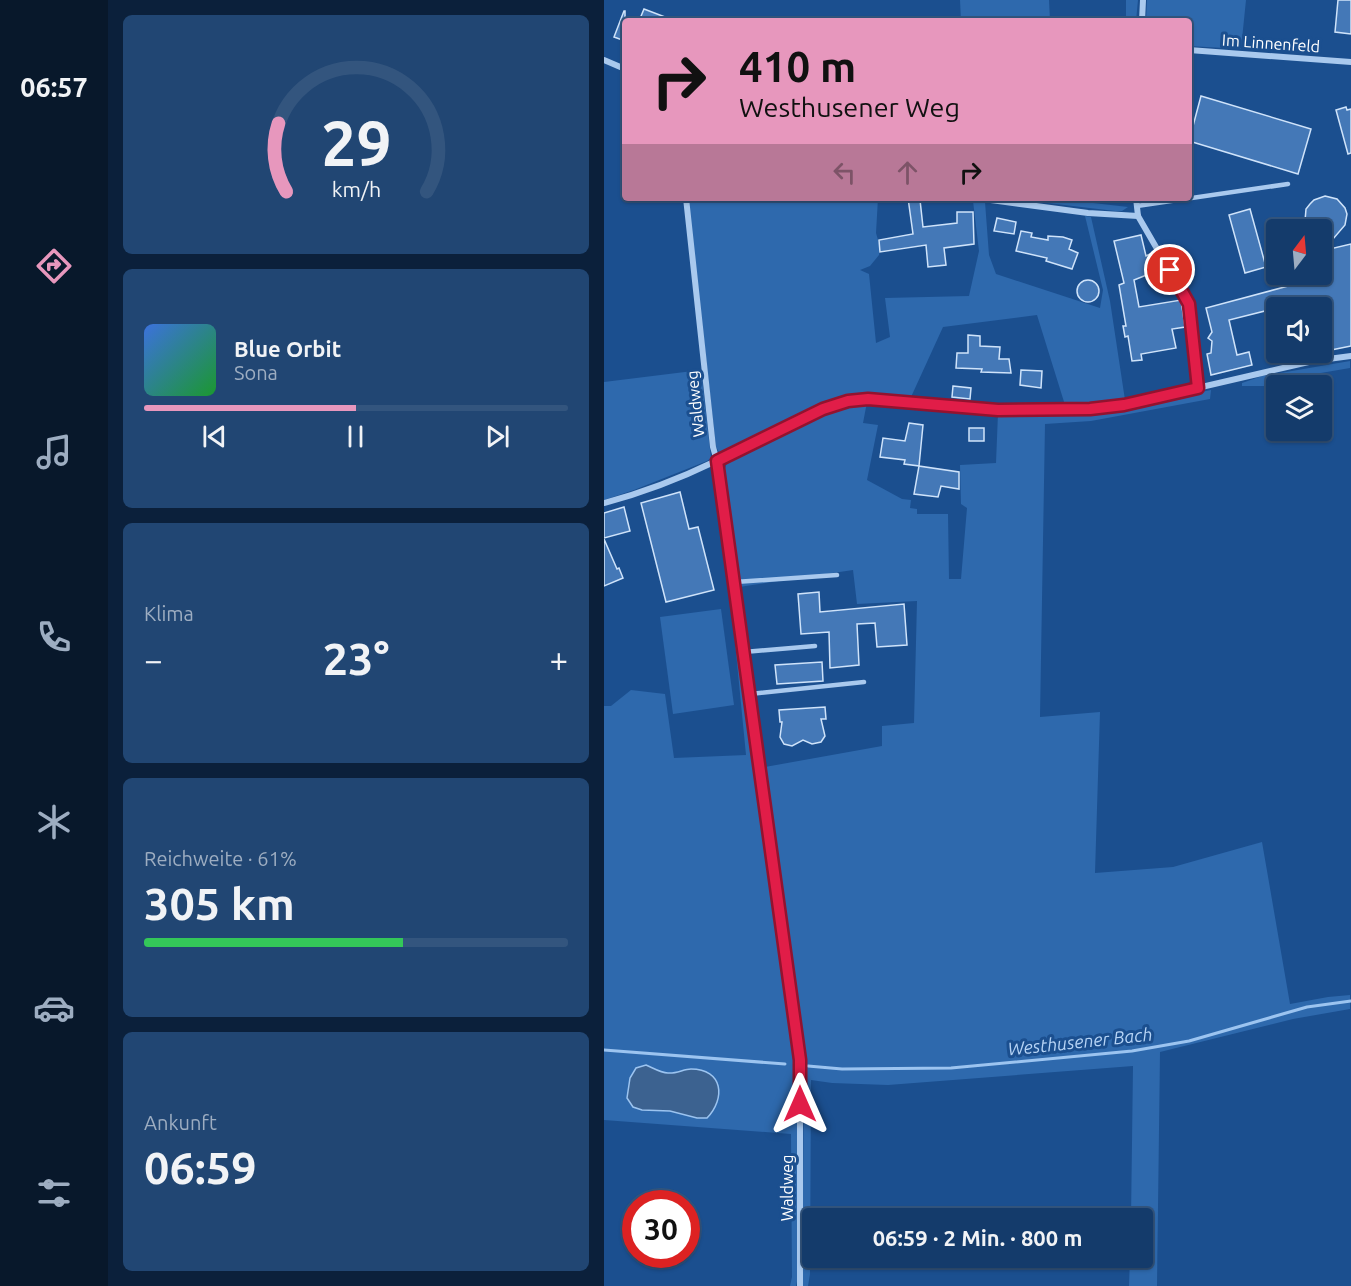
<!DOCTYPE html>
<html lang="de">
<meta charset="utf-8">
<style>
:root{--surface:#143b6b;--page:#214673;--text:#f1f3f6;--muted:#9dadc1;--line:#33557e;--accent:#e797bd}
body{margin:0;font-family:Ubuntu,sans-serif;background:var(--page);color:var(--text);height:100vh;display:flex;flex-direction:column;font-size:22px;white-space:nowrap}
*{box-sizing:border-box;margin:0}
p{font-size:20px;color:var(--muted)}
.icon{flex:none;width:33px;height:33px;fill:none;stroke:currentColor;stroke-width:2;stroke-linecap:round;stroke-linejoin:round}
.map{position:relative;flex:1;overflow:hidden}
.side{display:flex;flex-direction:column;gap:15px;padding:15px;background:#0b203b;width:496px}
.side>*{flex:none}
.hud{position:absolute;left:18px;top:18px;width:570px;height:183px;border-radius:6px;box-shadow:0 2px 4px #0004,0 0 0 2px var(--line);background:#e797bd;color:#111;overflow:hidden}
.needle{width:39px;rotate:16deg}
.controls{position:absolute;left:662px;top:219px;display:grid;gap:12px}
.controls a{display:grid;place-items:center;width:66px;height:66px;border-radius:6px;background:var(--surface);box-shadow:0 2px 4px #0004,0 0 0 2px var(--line);font-size:30px}
.speed{position:absolute;left:18px;top:1190px;display:flex;gap:12px;font-size:30px;font-weight:700;text-align:center}
.speed>*{display:grid;place-content:center;width:78px;height:78px;border-radius:50%;background:var(--surface);box-shadow:0 2px 4px #0004,0 0 0 2px var(--line);line-height:1}
.speed .limit{border:9px solid #d22;background:#fff;color:#111}
.pin{position:absolute;display:grid;place-items:center;width:51px;height:51px;color:#fff;margin:-26px;border:3px solid #fff;border-radius:50%;box-shadow:0 2px 6px #0007}
.me{position:absolute;width:66px;margin:-33px;rotate:0deg;stroke-linejoin:round;filter:drop-shadow(0 0 4px #0008)}
.turn{display:flex;align-items:center;gap:21px;height:126px;padding:0 18px;font-size:27px}
.turn .icon{width:78px;height:78px;stroke-width:2.5}
.turn b{display:block;font-size:42px;line-height:51px}
.lanes{display:flex;align-items:center;height:57px;padding:0 18px;background:#0003;justify-content:center;gap:30px;direction:ltr}
.lanes .off{opacity:.35}
.big{font-size:45px;font-weight:700;line-height:1.1}
.side .widget{flex:1;display:flex;flex-direction:column;justify-content:center;gap:9px;min-width:0;padding:0 21px;border-radius:9px;background:var(--page)}
.side .dial{align-items:center;gap:0}
.dial svg{height:156px;overflow:visible;fill:none;stroke:var(--line);stroke-width:7;stroke-linecap:round;text-anchor:middle}
.dial text{fill:var(--text);stroke:none}
.song{display:flex;align-items:center;gap:18px}
.cover{width:72px;height:72px;border-radius:9px;background:linear-gradient(135deg,hsl(220 70% 55%),hsl(130 70% 35%))}
.played{height:6px;border-radius:3px;background:linear-gradient(90deg,var(--accent) 50%,var(--line) 50%)}
.keys{display:flex;justify-content:space-around;direction:ltr}
.heat{display:flex;justify-content:space-between;align-items:center;font-size:33px;direction:ltr}
.charge{height:9px;border-radius:4px;background:linear-gradient(90deg,#34c759 61%,var(--line) 0)}
.trip{position:absolute;left:198px;top:1208px;width:351px;height:60px;border-radius:6px;background:var(--surface);box-shadow:0 2px 4px #0004,0 0 0 2px var(--line);font-weight:700;line-height:60px;text-align:center}
main{display:flex;flex:1;min-height:0}
.tabs{display:flex;flex-direction:column;width:108px;justify-content:space-around;align-items:center;background:#08182b;color:var(--muted)}
.tabs .icon{width:42px;height:42px}
.tabs .selected{color:var(--accent)}
.tabs b{font-size:27px;color:var(--text)}
.map>svg:first-child{display:block}
</style>
<main>
<nav class="tabs">
<b>06:57</b>
<svg class="icon selected" aria-label="directions" viewBox="0 0 24 24"><path d="M12 3l9 9-9 9-9-9zM9 14v-3h6M13 9l2 2-2 2"/></svg>
<svg class="icon" aria-label="music" viewBox="0 0 24 24"><path d="M9 18V5l10-2v13"/><circle cx="6" cy="18" r="3"/><circle cx="16" cy="16" r="3"/></svg>
<svg class="icon" aria-label="phone" viewBox="0 0 24 24"><path d="M5 4h4l2 5-3 2q2 4 5 5l2-3 5 2v4C11 20 4 13 5 4z"/></svg>
<svg class="icon" aria-label="climate" viewBox="0 0 24 24"><path d="M12 3v18M4 7l16 10M4 17L20 7"/></svg>
<svg class="icon" aria-label="car" viewBox="0 0 24 24"><path d="M5 17H2v-5l4-1 3-4h7l3 4 3 1v5h-3M9 17h6M6 11h13"/><circle cx="7" cy="17" r="2"/><circle cx="17" cy="17" r="2"/></svg>
<svg class="icon" aria-label="filters" viewBox="0 0 24 24"><path d="M4 7h16M4 17h16"/><circle cx="9" cy="7" r="2"/><circle cx="15" cy="17" r="2"/></svg>
</nav>
<section class="side">
<div class="widget dial"><svg viewBox="0 0 100 80">
<path d="M14 69A42 42 0 1 1 86 69"/>
<path d="M14 69A42 42 0 0 1 10 34" stroke="#e797bd"/>
<text x="50" y="56" font-size="32" font-weight="700">29</text>
<text x="50" y="72" font-size="11">km/h</text>
</svg></div>
<div class="widget">
<div class="song"><i class="cover"></i><div><b>Blue Orbit</b><p>Sona</p></div></div>
<div class="played"></div>
<div class="keys"><svg class="icon" aria-label="previous" viewBox="0 0 24 24"><path d="M18 5L8 12l10 7zM5 5v14"/></svg><svg class="icon" aria-label="pause" viewBox="0 0 24 24"><path d="M8 5v14M16 5v14"/></svg><svg class="icon" aria-label="next" viewBox="0 0 24 24"><path d="M6 5l10 7-10 7zM19 5v14"/></svg></div>
</div>
<div class="widget"><p>Klima</p>
<div class="heat"><a>−</a><b class="big">23°</b><a>+</a></div>
</div>
<div class="widget"><p>Reichweite · 61%</p><b class="big">305 km</b><div class="charge"></div></div>
<div class="widget"><p>Ankunft</p><b class="big">06:59</b></div>
</section>
<div class="map">
<svg width="747" height="1286" viewBox="0 0 747 1286">
<rect width="100%" height="100%" fill="#1b4f8f"/>
<g fill="#2e69ad">
<path d="M356,0H445L446,21H357Z"/>
<path d="M522,0H534L532,21H522Z"/>
<path d="M543,0H642L637,49L585,46V21H542Z"/>
<path d="M84,198H274L272,233L276,247L275,255L266,266L256,270L265,274L272,343L286,337L281,298L365,296L375,251L369,201L381,202L385,255L392,274L496,308L499,290L481,216L487,217L506,301L521,400L487,405H461L433,315L339,327L307,397C286,396 264,393 242,398C206,405 158,433 124,450L115,452L112,447Z"/>
<path d="M401,198H446L524,207L518,211H511Z"/>
<path d="M746,361V368L670,381L663,386H638V383L658,376Z"/>
<path d="M97,370L107,458L103,461L30,490L0,500V382Z"/>
<path d="M607,390L606,399L487,421L441,424L436,717L496,712L491,873L569,867L658,842L686,1004L724,997L746,995V1009L689,1019L556,1052L553,1286H525L526,1257H538V1218H527L529,1066L284,1085L228,1083L207,1080L206,1274L204,1286H198L200,1079L161,767L278,746V726L310,723L313,601L253,604L249,570L135,587L119,475L124,459L220,412L263,402L259,423L274,425L263,480L298,499L307,500L306,508L313,509V514H344L345,579H357L363,508L357,504L356,465L392,463L394,413L489,414Z"/>
<path d="M126,591L138,653L193,1057L194,1277L192,1286H186L188,1277L187,1134L0,1120V706H7L27,690L61,694L70,758L142,755Z"/>
<path d="M117,609L130,705L69,714L56,617Z"/>
</g>
<path fill="#3c6290" stroke="#9cc4f0" stroke-width="1.5" d="M42,1065C49,1068 57,1073 64,1073C72,1074 80,1069 87,1069C119,1069 122,1098 103,1118H93L66,1111L38,1110L29,1107L23,1098L26,1078L32,1068Z"/>
<g fill="none" stroke-linecap="round" stroke-linejoin="round">
<g stroke="#9cc4f0" stroke-width="3">
<path d="M0,1050L181,1064"/>
<path d="M204,1066L238,1069L347,1068L528,1051L585,1041L703,1007L747,1001"/>
</g>
</g>
<g fill="#4478b7" stroke="#cfe3fa" stroke-width="1.5">
<path d="M734,0H747V34L731,32Z"/>
<path d="M40,9L69,20V21H35Z"/>
<path d="M20,11H21V41L10,37Z"/>
<path d="M597,96L707,129L694,174L585,141Z"/>
<path d="M742,107L743,110L747,109V153L744,154L732,110Z"/>
<path d="M721,196L733,199L741,208L743,214L741,225L729,239L717,237V230H705L701,221L702,209L706,204L710,200Z"/>
<path d="M304,198L316,200L319,227L353,223V212H369L370,244L340,248L342,265L324,267L322,245L276,252L275,240L309,234Z"/>
<path d="M646,209L662,267L641,273L625,215Z"/>
<path d="M393,218L412,222L410,234L390,231Z"/>
<path d="M417,231L428,233L427,237L444,240V236L459,237L468,240L465,249L474,253L468,269L442,261L443,258L412,251Z"/>
<path d="M537,235L542,256L548,253L555,270L530,280L535,307L577,300L581,327L568,329L572,348L537,354L538,360L528,361L524,336L521,337L519,326H522L515,285L520,283L510,241Z"/>
<path d="M747,244V346L717,352V308H672V340L670,341L661,311L625,320L633,355L645,352L648,365L607,375L603,354L607,353L608,341L604,338L608,332L602,308L688,285L686,274H717V251Z"/>
<circle cx="484" cy="291" r="11"/>
<path d="M364,335L376,336V346L396,347L395,359H405L407,373L377,372L378,369L352,368L353,353H364Z"/>
<path d="M417,370L438,371L437,388L416,385Z"/>
<path d="M349,386L367,388L366,399L348,397Z"/>
<path d="M305,423L319,425L315,466L355,472V489L337,486L334,497L310,494L315,466L300,464L301,460L276,457L279,438L301,441Z"/>
<rect x="365" y="428" width="15" height="13"/>
<path d="M76,492L85,529L94,527L110,590L62,602L37,503Z"/>
<path d="M20,507L26,531L0,538V513Z"/>
<path d="M0,539L13,569L15,568L19,578L0,586Z"/>
<path d="M215,592L216,612L300,604L303,645L273,647L271,623L253,624L255,665L226,668L225,632L197,634L194,594Z"/>
<path d="M218,662L219,681L173,684L171,665Z"/>
<path d="M221,707L222,719H217L221,736L217,742L208,744L199,740L188,746L180,744L176,737L178,722H176L175,710Z"/>
</g>
<g fill="none" stroke-linecap="round" stroke-linejoin="round">
<g stroke="#a9c9ee" stroke-width="4.5">
<path d="M533,206L684,184"/>
<path d="M131,582L233,575"/>
<path d="M140,652L211,646"/>
<path d="M146,694L260,682"/>
</g>
<g stroke="#a9c9ee" stroke-width="6">
<path d="M538,21L539,0"/>
<path d="M585,50L747,62"/>
<path d="M0,60L21,69"/>
<path d="M82,198L109,447L113,461L196,1060V1286"/>
<path d="M372,198L484,213L534,216"/>
<path d="M532,198L534,216L585,304L594,388"/>
<path d="M0,503C38,493 77,478 112,461C161,437 209,405 264,399L394,410L487,409L520,405L709,361L747,356"/>
</g>
</g>
<g fill="none" stroke-linecap="round" stroke-linejoin="round">
<defs>
<path id="route" d="M196,1104V1060L113,461L219,409L244,401L264,399L394,410L486,409L520,405L594,388L585,304L566,270"/>
</defs>
<use href="#route" stroke="#92132f" stroke-width="15"/>
<use href="#route" stroke="#e11d48" stroke-width="10"/>
</g>
<g text-anchor="middle" dominant-baseline="central" stroke-width="6" stroke-linejoin="round" paint-order="stroke">
<g font-size="16" fill="#fff" stroke="#1b4f8f">
<text transform="translate(667 43) rotate(4)">Im Linnenfeld</text>
<text transform="translate(91 404) rotate(-96)">Waldweg</text>
<text transform="translate(183 1188) rotate(-90)">Waldweg</text>
</g>
<g font-size="18" font-style="italic" fill="#b5d3f5" stroke="#1b4f8f">
<text transform="translate(476 1041) rotate(-6)">Westhusener Bach</text>
</g>
</g>
</svg>
<div class="controls">
<a><svg class="needle" viewBox="-14 -14 28 28"><path d="M0-13l5 13h-10z" fill="#e53935"/><path d="M0 13l5-13h-10z" fill="#9dadc1"/></svg></a>
<a><svg class="icon" aria-label="sound" viewBox="0 0 24 24"><path d="M4 9h4l5-4v14l-5-4H4zM17 9q2 3 0 6"/></svg></a>
<a><svg class="icon" aria-label="layers" viewBox="0 0 24 24"><path d="M12 4l9 5-9 5-9-5zM3 14l9 5 9-5"/></svg></a>
</div>
<div class="speed"><div class="limit">30</div></div>
<div class="pin" style="left:566px;top:270px;background:#d93025"><svg class="icon" aria-label="arrive" viewBox="0 0 24 24"><path d="M6 21V4h12l-3 4 3 4H6"/></svg></div>
<svg class="me" style="left:196px;top:1104px" viewBox="-20 -20 40 40"><path d="M0-17L14 15 0 8-14 15z" fill="#e11d48" stroke="#fff" stroke-width="4"/></svg>
<div class="trip">06:59 · 2 Min. · 800 m</div>
<div class="hud">
<div class="turn"><svg class="icon" aria-label="right" viewBox="0 0 24 24"><path d="M7 20v-9h11M14 6l5 5-5 5"/></svg><div><b>410 m</b>Westhusener Weg</div></div>
<div class="lanes"><svg class="icon off" aria-label="left" viewBox="0 0 24 24"><path d="M17 20v-9H6M10 6l-5 5 5 5"/></svg><svg class="icon off" aria-label="ahead" viewBox="0 0 24 24"><path d="M12 20V5M6 11l6-6 6 6"/></svg><svg class="icon" aria-label="right" viewBox="0 0 24 24"><path d="M7 20v-9h11M14 6l5 5-5 5"/></svg></div>
</div>
</div>
</main>
